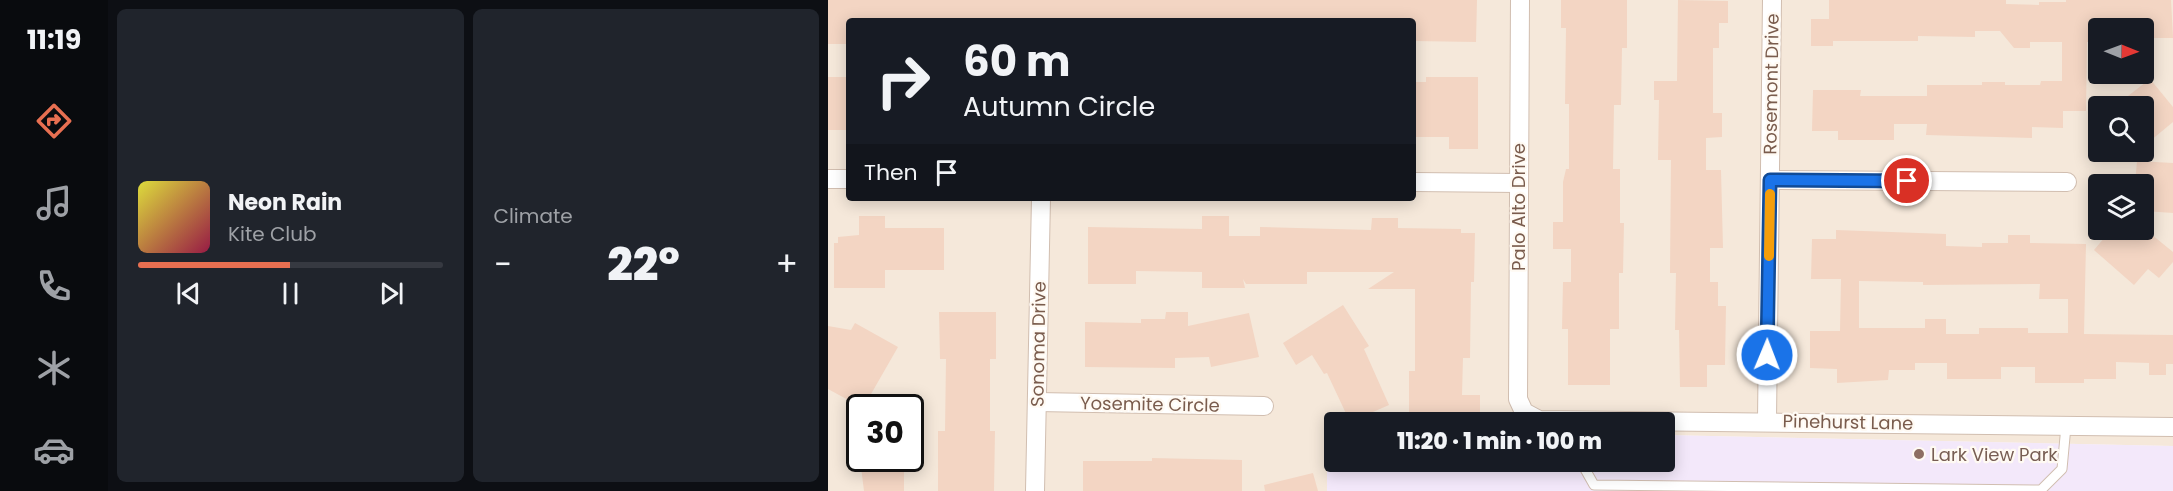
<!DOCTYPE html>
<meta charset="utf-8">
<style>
:root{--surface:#171b24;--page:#20242c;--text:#f1f3f6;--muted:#9ea1a6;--line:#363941;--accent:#e76f51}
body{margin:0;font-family:Poppins,sans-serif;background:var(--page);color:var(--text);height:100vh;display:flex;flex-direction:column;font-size:22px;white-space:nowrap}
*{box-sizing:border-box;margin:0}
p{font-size:20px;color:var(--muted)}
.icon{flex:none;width:33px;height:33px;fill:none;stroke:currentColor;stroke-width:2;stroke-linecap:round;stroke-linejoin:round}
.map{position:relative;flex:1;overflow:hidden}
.details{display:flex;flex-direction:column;gap:9px;padding:9px;background:#0d0f14;width:720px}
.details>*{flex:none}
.top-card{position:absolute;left:18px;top:18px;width:570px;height:183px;border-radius:6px;box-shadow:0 3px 15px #0003;background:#171b24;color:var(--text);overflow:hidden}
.needle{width:39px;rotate:91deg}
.tools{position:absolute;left:1260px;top:18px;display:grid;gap:12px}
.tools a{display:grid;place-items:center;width:66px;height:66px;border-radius:6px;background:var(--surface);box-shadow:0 3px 15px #0003;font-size:30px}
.speed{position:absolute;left:18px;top:394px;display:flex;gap:12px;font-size:30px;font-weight:700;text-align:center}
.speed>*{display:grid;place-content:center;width:78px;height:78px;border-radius:50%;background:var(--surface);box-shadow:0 3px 15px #0003;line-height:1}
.speed .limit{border:3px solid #111;border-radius:9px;background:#fff;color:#111}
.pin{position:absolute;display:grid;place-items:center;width:51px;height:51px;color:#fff;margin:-26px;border:3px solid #fff;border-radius:50%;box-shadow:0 2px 6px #0007}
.me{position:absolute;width:66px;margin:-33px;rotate:1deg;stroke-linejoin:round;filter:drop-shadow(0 0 4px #0008)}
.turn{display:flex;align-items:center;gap:21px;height:126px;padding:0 18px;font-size:27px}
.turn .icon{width:78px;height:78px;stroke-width:2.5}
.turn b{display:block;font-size:42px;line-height:51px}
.then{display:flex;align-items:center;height:57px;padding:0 18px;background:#0003;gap:12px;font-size:22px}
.big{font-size:45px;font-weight:800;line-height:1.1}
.details .card{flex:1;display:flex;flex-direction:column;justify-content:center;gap:9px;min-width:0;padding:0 21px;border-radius:9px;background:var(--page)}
.song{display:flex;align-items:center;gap:18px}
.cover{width:72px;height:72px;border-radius:9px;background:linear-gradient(135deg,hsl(60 70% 55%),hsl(340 70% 35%))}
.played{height:6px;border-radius:3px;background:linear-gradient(90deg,var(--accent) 50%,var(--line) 50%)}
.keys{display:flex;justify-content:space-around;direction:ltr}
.heat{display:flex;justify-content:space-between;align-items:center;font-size:33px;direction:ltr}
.details .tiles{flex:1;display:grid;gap:9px;grid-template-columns:repeat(2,1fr)}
.trip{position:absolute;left:496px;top:412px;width:351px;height:60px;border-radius:6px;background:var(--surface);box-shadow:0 3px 15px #0003;font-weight:800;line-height:60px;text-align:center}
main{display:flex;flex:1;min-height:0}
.menu{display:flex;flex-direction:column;width:108px;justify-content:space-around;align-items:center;background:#090b0e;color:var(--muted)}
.menu .icon{width:42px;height:42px}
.menu .on{color:var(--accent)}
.menu b{font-size:27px;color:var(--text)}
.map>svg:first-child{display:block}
</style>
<main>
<nav class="menu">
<b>11:19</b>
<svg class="icon on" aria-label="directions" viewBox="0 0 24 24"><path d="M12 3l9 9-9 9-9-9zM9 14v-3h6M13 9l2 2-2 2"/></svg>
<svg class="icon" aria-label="music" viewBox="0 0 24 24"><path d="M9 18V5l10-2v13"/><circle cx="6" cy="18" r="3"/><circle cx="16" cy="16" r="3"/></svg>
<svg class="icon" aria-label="phone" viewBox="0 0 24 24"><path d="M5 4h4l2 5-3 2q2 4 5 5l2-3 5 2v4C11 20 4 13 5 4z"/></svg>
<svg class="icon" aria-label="climate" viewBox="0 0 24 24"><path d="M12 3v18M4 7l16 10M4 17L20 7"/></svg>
<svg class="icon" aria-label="car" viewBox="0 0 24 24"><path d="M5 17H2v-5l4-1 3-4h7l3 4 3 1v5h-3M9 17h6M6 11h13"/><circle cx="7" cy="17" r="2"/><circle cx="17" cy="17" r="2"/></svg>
</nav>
<section class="details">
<div class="tiles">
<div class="card">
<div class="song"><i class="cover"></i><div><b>Neon Rain</b><p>Kite Club</p></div></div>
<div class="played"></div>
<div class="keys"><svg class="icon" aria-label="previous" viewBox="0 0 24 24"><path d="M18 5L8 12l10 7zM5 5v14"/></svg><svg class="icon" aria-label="pause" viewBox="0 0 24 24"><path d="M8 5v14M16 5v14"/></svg><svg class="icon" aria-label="next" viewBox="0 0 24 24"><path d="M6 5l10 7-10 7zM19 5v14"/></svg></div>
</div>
<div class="card"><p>Climate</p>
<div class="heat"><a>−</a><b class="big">22°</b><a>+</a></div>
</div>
</div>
</section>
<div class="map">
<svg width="1345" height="491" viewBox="0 0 1345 491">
<rect width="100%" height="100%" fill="#fdf6ec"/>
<path fill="#f5e8da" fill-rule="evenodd" d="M0,0H1345V446L837,435V423H507V430H499V491H0ZM21,21H585V198H21ZM1270,28H1316V74H1270ZM1270,106H1316V152H1270ZM1270,184H1316V230H1270ZM32,408H82V459H32Z"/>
<path fill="#f3e8fa" d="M499,429L507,430V462H837V435L1345,446V491H499Z"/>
<g fill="#f3d5c3" fill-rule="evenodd">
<path d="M0,0H649L648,42L585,41V21H21V44H0Z"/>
<path d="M733,0H799V48H794L793,105H786L785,169H792V223H796L795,273H791V329H782V385H740V329H734L735,282H743V249H725V222H735V182L738,169H741V104H737L738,28H733Z"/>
<path d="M850,0L900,1V23H891V48H885V113H894V137L878,138V170H893L895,248H882V282H890V306H898L897,365H879V387H852L851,330H847L848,273H842L843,160H830L831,100H826V81H849Z"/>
<path d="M1001,0H1178V4L1211,5V2H1238V0H1343L1345,38H1323V28H1270V42H1259L1258,111H1235V128L1204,127V138L1098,135L1099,124H1066V140H1010V131H984L985,90H1033L1032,96H1099V85H1154V82H1177V85H1212L1213,81H1234V42H1202V48H1186L1172,31H1147V37L1090,36V41H1005V46H983V19H1001Z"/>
<rect x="0" y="77" width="21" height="53"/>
<path d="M598,77H650V149H621V137H585V82H598Z"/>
<path d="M1322,79L1345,107V122L1316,146V106H1287Z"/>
<path d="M1309,161L1345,163V213L1316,211V184H1307Z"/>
<path d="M31,216H57V228H116V270H57V288H6V243H10V237L31,235Z"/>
<path d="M374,216H401V236H432V227L543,230L544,218H570V228L633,229V233H647L646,282H643L642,358H635L634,395H652V422H581V371H587V289H540L566,272H479V284H418L415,279L417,288H374V272L308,271V284H260V227L374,229Z"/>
<path d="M1008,230L1118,234V246L1154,247V243H1180V235H1202V243L1258,244L1256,334L1345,335V364H1338V375H1321V363L1288,362V379H1256V383H1207V367H1173V379H1119V363H1087V370H1061L1060,380L1009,383V369L982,368V331H1012L1013,279H983L984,239H1008ZM1031,281L1095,282V285L1212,284L1211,299H1240V333H1200V328H1151V334H1118V319H1097V328H1031Z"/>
<path d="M1283,230H1318L1345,252V262L1331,278L1320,269L1306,285L1266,250Z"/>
<path d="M515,305L541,346L536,349L561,405L522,422L499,373L496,374L484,355L468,365L455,343Z"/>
<path d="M111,312H168V359H162V431H167L166,491H110V431H117L118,359H112Z"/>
<path d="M338,312H360V326L421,313L431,357L383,367L381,357L347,358V368L257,367V322L313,323V319H337Z"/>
<path d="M27,323L70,347L35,408L0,389V326L23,330Z"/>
<path d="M324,458L414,460V491H255V461H324Z"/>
<path d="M32,459H76V491H36Z"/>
<path d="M485,473L490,491H437L436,485Z"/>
</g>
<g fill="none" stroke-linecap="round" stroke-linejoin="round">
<defs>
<g id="lane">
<path d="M753,462L766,485L1213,490L1234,469L1238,426"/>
<path d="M641,465L752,464"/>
</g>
<g id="street">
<path d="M692,0L690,399L696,412L711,420L1345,427"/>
<path d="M0,179H21"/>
<path d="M942,180L1239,182"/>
<path d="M585,182L690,183"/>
<path d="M209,402L436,406"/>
<path d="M939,420L944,0"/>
<path d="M207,491L213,198"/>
</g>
</defs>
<use href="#lane" stroke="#d1beb0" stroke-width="11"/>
<use href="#street" stroke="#d1beb0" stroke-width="20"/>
<use href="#lane" stroke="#fff" stroke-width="9"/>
<use href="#street" stroke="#fff" stroke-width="18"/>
</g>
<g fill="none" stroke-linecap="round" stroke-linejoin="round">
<defs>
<path id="route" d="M939,355L942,180L1079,181"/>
</defs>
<use href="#route" stroke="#114b97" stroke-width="15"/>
<use href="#route" stroke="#1a73e8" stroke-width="10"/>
<path stroke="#f59e0b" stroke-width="10" d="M941,256L942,194"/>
</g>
<circle fill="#8d6e63" stroke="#fffaf3" stroke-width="2" cx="1091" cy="454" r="6"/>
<g text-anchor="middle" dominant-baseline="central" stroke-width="4.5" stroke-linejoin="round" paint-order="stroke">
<g font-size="18" fill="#7a5c4d" stroke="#fffaf3">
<text transform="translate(943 84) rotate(-89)">Rosemont Drive</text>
<text transform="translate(690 207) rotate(-90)">Palo Alto Drive</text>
<text transform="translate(210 344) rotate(-89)">Sonoma Drive</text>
<text transform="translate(322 404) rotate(1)">Yosemite Circle</text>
<text transform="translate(1020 422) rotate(1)">Pinehurst Lane</text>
</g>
<g font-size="18" fill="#785e54" stroke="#fffaf3" text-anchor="start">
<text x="1103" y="454">Lark View Park</text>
</g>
</g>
</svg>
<div class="tools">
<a><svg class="needle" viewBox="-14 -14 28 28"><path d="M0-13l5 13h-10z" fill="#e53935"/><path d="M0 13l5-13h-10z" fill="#9ea1a6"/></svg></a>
<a><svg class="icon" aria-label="search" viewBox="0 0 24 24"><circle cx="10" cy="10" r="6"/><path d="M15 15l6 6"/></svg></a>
<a><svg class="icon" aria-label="layers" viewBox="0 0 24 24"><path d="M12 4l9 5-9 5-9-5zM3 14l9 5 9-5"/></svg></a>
</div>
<div class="speed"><div class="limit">30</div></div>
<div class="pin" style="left:1079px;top:181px;background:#d93025"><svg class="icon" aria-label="arrive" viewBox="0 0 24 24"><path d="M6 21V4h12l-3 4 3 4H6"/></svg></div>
<svg class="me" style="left:939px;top:355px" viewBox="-20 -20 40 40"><circle r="17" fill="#1a73e8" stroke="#fff" stroke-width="3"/><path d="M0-11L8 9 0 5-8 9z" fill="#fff"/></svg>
<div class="trip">11:20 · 1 min · 100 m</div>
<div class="top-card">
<div class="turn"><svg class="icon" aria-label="right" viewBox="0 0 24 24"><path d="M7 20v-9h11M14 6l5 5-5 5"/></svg><div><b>60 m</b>Autumn Circle</div></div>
<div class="then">Then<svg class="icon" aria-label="arrive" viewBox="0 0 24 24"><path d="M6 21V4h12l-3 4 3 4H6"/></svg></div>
</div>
</div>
</main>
